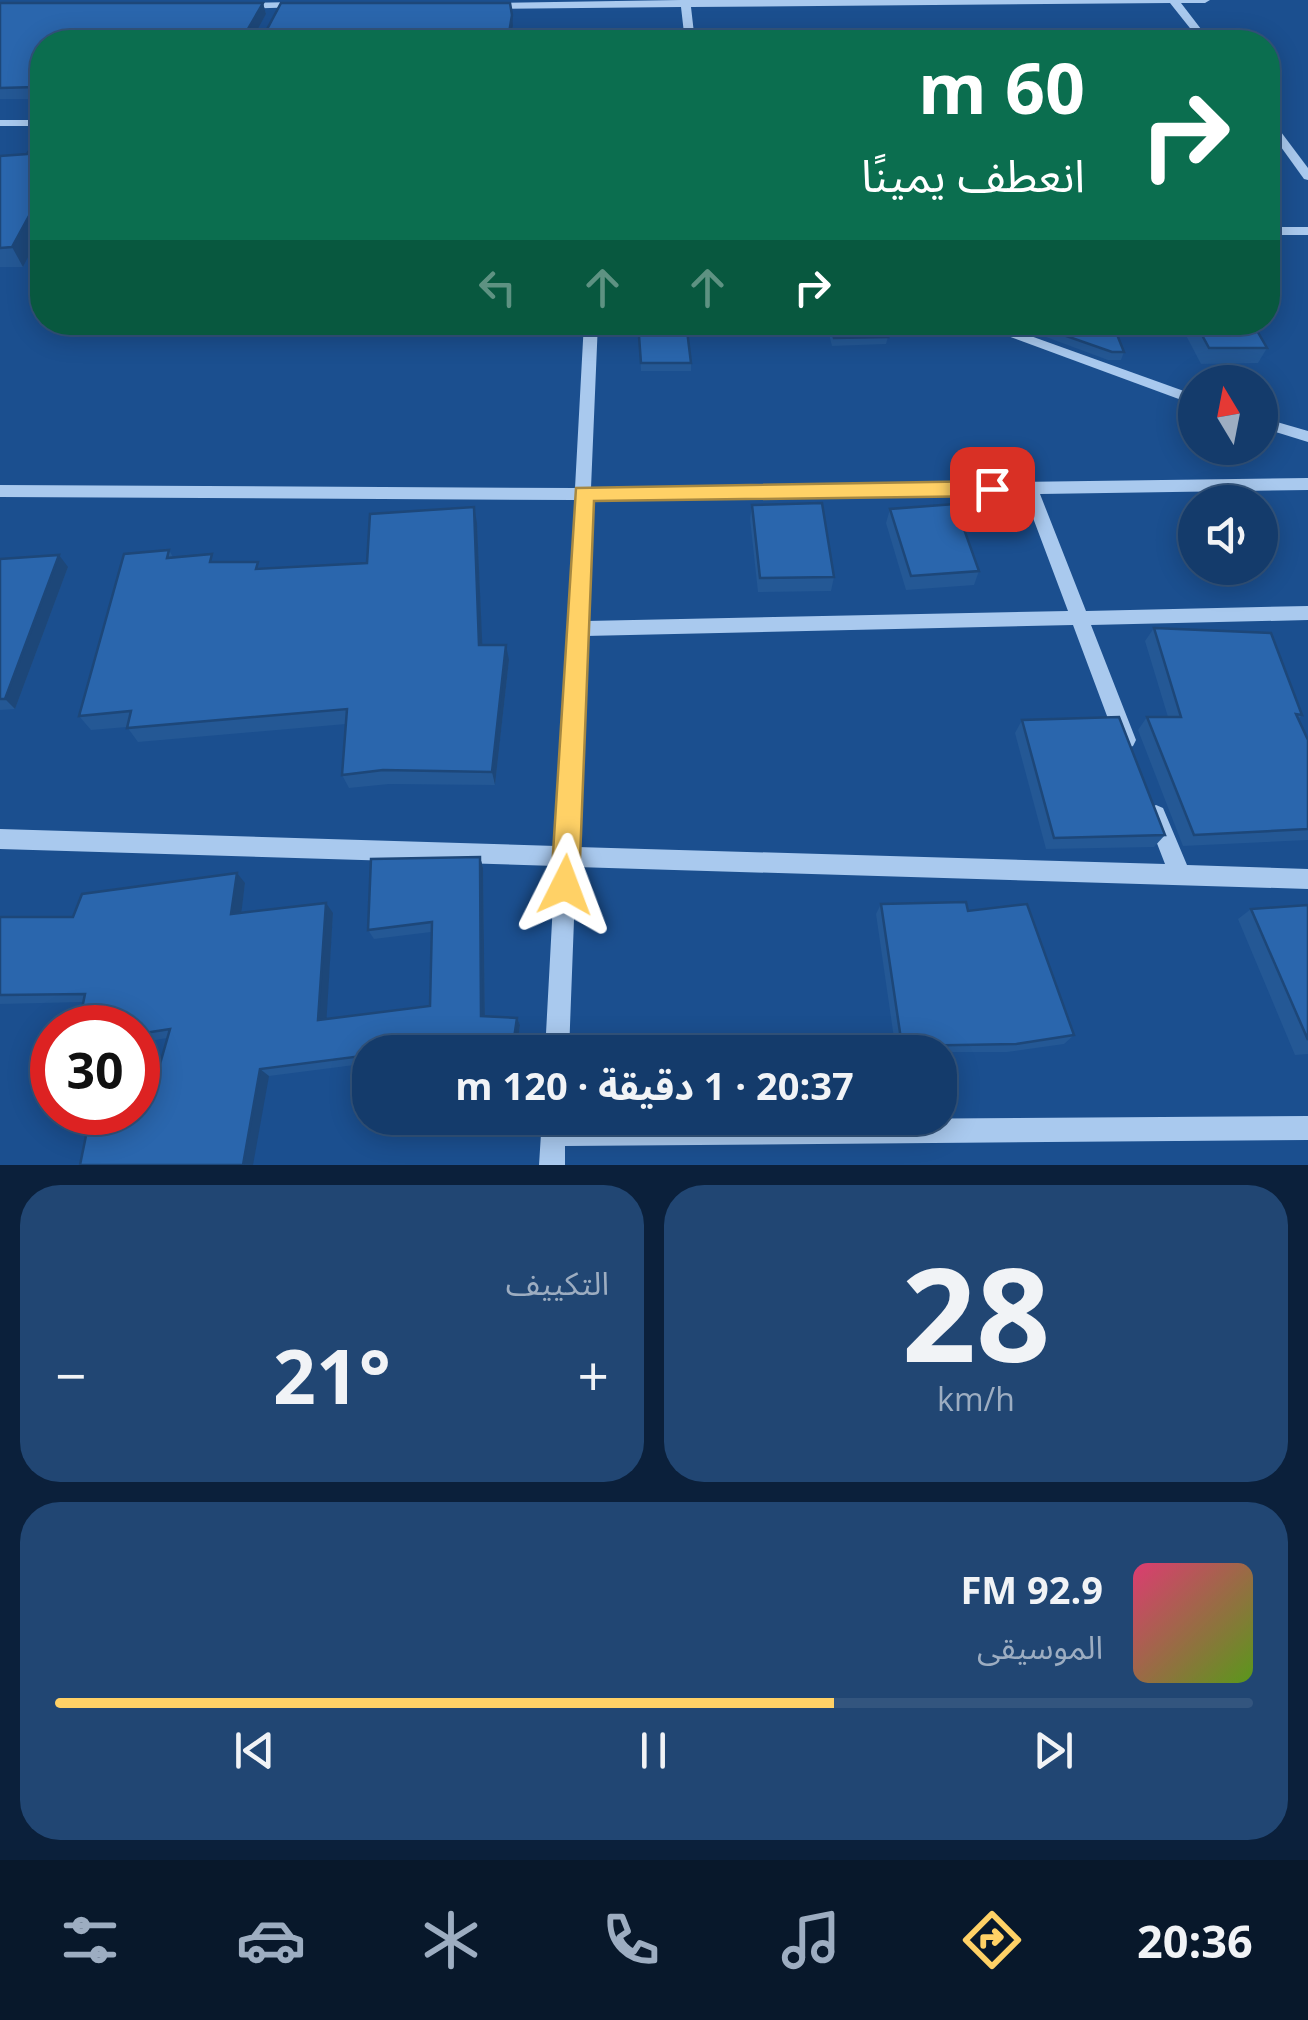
<!DOCTYPE html>
<html lang="ar">
<meta charset="utf-8">
<style>
:root{--surface:#143b6b;--page:#214673;--text:#f1f3f6;--muted:#9dadc1;--line:#33557e;--accent:#ffd166}
body{margin:0;font-family:"Open Sans","Noto Sans Arabic",sans-serif;background:var(--page);color:var(--text);direction:rtl;height:100vh;display:flex;flex-direction:column;font-size:38px;white-space:nowrap}
*{box-sizing:border-box;margin:0}
p{font-size:32px;color:var(--muted)}
.icon{flex:none;width:55px;height:55px;fill:none;stroke:currentColor;stroke-width:2;stroke-linecap:round;stroke-linejoin:round}
.map{position:relative;height:1165px;overflow:hidden;direction:ltr}
.drawer{display:flex;flex-direction:column;gap:20px;padding:20px;background:#0b203b;flex:1}
.drawer>*{flex:none}
.guide{position:absolute;left:30px;top:30px;width:1250px;height:305px;border-radius:40px;box-shadow:0 5px 25px #0003,0 0 0 2px var(--line);direction:rtl;background:#0b6e4f;color:#fff;overflow:hidden}
.needle{width:65px;rotate:350deg}
.tools{position:absolute;left:1178px;top:365px;display:grid;gap:20px}
.tools a{display:grid;place-items:center;width:100px;height:100px;border-radius:50%;background:var(--surface);box-shadow:0 5px 25px #0003,0 0 0 2px var(--line);font-size:50px}
.speed{position:absolute;left:30px;top:1005px;display:flex;gap:20px;font-size:50px;font-weight:700;text-align:center}
.speed>*{display:grid;place-content:center;width:130px;height:130px;border-radius:50%;background:var(--surface);box-shadow:0 5px 25px #0003,0 0 0 2px var(--line);line-height:1}
.speed .limit{border:15px solid #d22;background:#fff;color:#111}
.pin{position:absolute;display:grid;place-items:center;width:85px;height:85px;color:#fff;margin:-42px;border-radius:20px;box-shadow:0 5px 15px #0006}
.me{position:absolute;width:110px;margin:-55px;rotate:3deg;stroke-linejoin:round;filter:drop-shadow(0 0 8px #0008)}
.turn{display:flex;align-items:center;gap:35px;height:210px;padding:0 30px;font-size:45px}
.turn .icon{width:130px;height:130px;stroke-width:2.5}
.turn b{display:block;font-size:70px;line-height:85px}
.lanes{display:flex;align-items:center;height:95px;padding:0 30px;background:#0003;justify-content:center;gap:50px;direction:ltr}
.lanes .off{opacity:.35}
.big{font-size:75px;font-weight:700;line-height:1.1}
.drawer .card{flex:1;display:flex;flex-direction:column;justify-content:center;gap:15px;min-width:0;padding:0 35px;border-radius:40px;background:var(--page)}
.drawer .dial{align-items:center;gap:0}
.dial b{font-size:130px;line-height:1}
.song{display:flex;align-items:center;gap:30px}
.cover{width:120px;height:120px;border-radius:15px;background:linear-gradient(135deg,hsl(340 70% 55%),hsl(90 70% 35%))}
.played{height:10px;border-radius:5px;background:linear-gradient(90deg,var(--accent) 65%,var(--line) 65%)}
.keys{display:flex;justify-content:space-around;direction:ltr}
.heat{display:flex;justify-content:space-between;align-items:center;font-size:55px;direction:ltr}
.drawer .tiles{flex:1;display:grid;gap:20px;grid-template-columns:1fr 1fr}
.card:last-child{grid-column:span 2}
.trip{position:absolute;left:352px;top:1035px;width:605px;height:100px;border-radius:40px;background:var(--surface);box-shadow:0 5px 25px #0003,0 0 0 2px var(--line);font-weight:700;line-height:100px;text-align:center;direction:rtl}
.tab-bar{display:flex;height:160px;justify-content:space-around;align-items:center;background:#08182b;color:var(--muted)}
.tab-bar .icon{width:70px;height:70px}
.tab-bar .on{color:var(--accent)}
.tab-bar b{font-size:45px;color:var(--text)}
.map>svg:first-child{display:block}
</style>
<div class="map">
<svg width="1308" height="1165" viewBox="0 0 1308 1165">
<rect width="100%" height="100%" fill="#1b4f8f"/>
<g fill="none" stroke-linecap="round" stroke-linejoin="round">
<g fill="#a9c9ee" fill-rule="evenodd">
<path d="M680,0H1210L1205,3H1181L1211,42H1201L1170,3L691,7L695,42H685L681,7L490,9L485,6L490,3Z"/>
<path d="M299,2L302,3V7L240,9L235,6L240,3Z"/>
<path d="M1268,119L1272,120L1308,168V180L1304,179L1268,129Z"/>
<rect x="0" y="120" width="42" height="6"/>
<rect x="1268" y="227" width="40" height="8"/>
<path d="M584,322H598L591,488L1308,478V490L1040,494L1086,611L1308,606V620L1091,625L1136,740L1133,746L1126,749L1119,746L1116,740L1073,625L585,636L577,847L1165,864L1146,815L1149,808L1156,805L1163,808L1187,865L1308,869V889L576,867L569,1052H545L555,866L0,849V829L556,846L575,500L0,497V485L575,488ZM1024,494L1068,611L586,621L591,500Z"/>
<path d="M970,322H992L1195,395V405Z"/>
<path d="M1260,417L1308,431V442L1260,427Z"/>
<path d="M1308,1116V1140L565,1146V1165H539L542,1118H566V1121Z"/>
</g>
</g>
<g fill="#245895">
<path d="M0,3H263L266,14L255,34L513,26L510,42H42V99H0Z"/>
<path d="M42,132V230L23,267H0V156L27,154Z"/>
<path d="M638,322L691,363V371H641Z"/>
<path d="M818,322H883L888,337L886,344L832,346L829,334L821,336Z"/>
<path d="M1038,322H1112L1124,352L1121,360H1108L1046,337Z"/>
<path d="M1179,322H1252L1267,348L1258,363L1201,364Z"/>
<path d="M752,505L834,577L831,591L758,592L750,519Z"/>
<path d="M890,509L979,571L974,585L906,590L886,523Z"/>
<path d="M477,523L482,645L509,660L495,785L389,784L349,788L342,775L346,724L138,742L127,727L91,730L79,716L169,550L173,557L261,568L367,563Z"/>
<path d="M0,559L68,567L15,709L0,710Z"/>
<path d="M1154,628L1302,715L1298,719L1308,740V840L1183,846L1138,730L1147,717H1168L1145,641Z"/>
<path d="M1022,720L1165,835L1154,847L1046,849L1015,733Z"/>
<path d="M480,857L483,868L485,1016L517,1018L520,1025L516,1052H472V1050L456,1052H370V1063L269,1076L147,1109L167,1038L138,1043V1028L83,1002L0,1004V917H73L245,883L241,913H333L326,1019L430,1006L431,932L374,939L368,930Z"/>
<path d="M881,904L968,911L1074,1035L1064,1044L1007,1052H896L876,914Z"/>
<path d="M1308,905V1054L1295,1055L1238,919L1251,909Z"/>
</g>
<g fill="#1d4779">
<path d="M263,3L266,14L252,40L248,29Z"/>
<path d="M512,15L513,26L510,42L509,33Z"/>
<path d="M42,79V99L36,87Z"/>
<path d="M42,192V230L23,267L12,247Z"/>
<path d="M830,326L829,334L821,336L822,328Z"/>
<path d="M474,507L477,523L483,660L479,645Z"/>
<path d="M59,555L68,567L15,709L5,699Z"/>
<path d="M506,645L509,660L495,785L492,772Z"/>
<path d="M480,857L483,868L485,1024L481,1016Z"/>
<path d="M237,873L245,883L240,924L231,914Z"/>
<path d="M326,903L333,913L326,1028L318,1020Z"/>
<path d="M517,1018L520,1025L516,1052H512Z"/>
<path d="M260,1069L269,1076L253,1165H243Z"/>
</g>
<g fill="#2a66ad" stroke="#1d4779" stroke-width="2.5">
<path d="M0,3H263L248,29L252,35L265,33L281,3H510L512,15L509,33H441L438,42H164L165,41L42,42V79L36,87L0,88Z"/>
<path d="M42,132V192L12,247L0,248V156L27,154Z"/>
<path d="M638,322H686L691,363H641Z"/>
<path d="M821,322H883L888,337L834,338L830,326L822,328Z"/>
<path d="M1045,322H1112L1124,352H1112L1049,330Z"/>
<path d="M1195,322H1252L1267,348H1209Z"/>
<path d="M822,503L834,577L760,578L752,505Z"/>
<path d="M955,504L979,571L911,576L890,509Z"/>
<path d="M474,507L479,645H506L492,772L383,770L342,775L347,709L127,728L131,711L79,716L124,554L169,550L167,558L212,554L210,562H258L256,569L367,563L370,514Z"/>
<path d="M59,555L5,699H0V559Z"/>
<path d="M1154,628L1271,633L1302,715L1296,714L1308,740V829L1194,835L1147,717H1181Z"/>
<path d="M1119,717L1165,835L1054,838L1022,720Z"/>
<path d="M480,857L481,1016L517,1018L512,1052H472L473,1042L392,1052H370V1055L260,1069L243,1165H80L90,1116L119,1112H138V1110L147,1109L170,1029L138,1034V1028H78L85,994L0,995V917H73L82,894L237,873L231,914L326,903L318,1020L430,1006L432,922L368,930L371,859Z"/>
<path d="M966,902L968,911L1027,904L1074,1035L1016,1044L902,1046L881,904Z"/>
<path d="M1308,905V1040L1251,909Z"/>
</g>
<path fill="#ffd166" stroke="#a68842" stroke-width="2.5" d="M992,481L1003,489L992,496L594,501L579,885L575,895L565,899L555,895L551,885L576,488Z"/>
</svg>
<div class="tools">
<a><svg class="needle" viewBox="-14 -14 28 28"><path d="M0-13l5 13h-10z" fill="#e53935"/><path d="M0 13l5-13h-10z" fill="#9dadc1"/></svg></a>
<a><svg class="icon" aria-label="sound" viewBox="0 0 24 24"><path d="M4 9h4l5-4v14l-5-4H4zM17 9q2 3 0 6"/></svg></a>
</div>
<div class="speed"><div class="limit">30</div></div>
<div class="pin" style="left:992px;top:489px;background:#d93025"><svg class="icon" aria-label="arrive" viewBox="0 0 24 24"><path d="M6 21V4h12l-3 4 3 4H6"/></svg></div>
<svg class="me" style="left:565px;top:885px" viewBox="-20 -20 40 40"><path d="M0-17L14 15 0 8-14 15z" fill="#ffd166" stroke="#fff" stroke-width="4"/></svg>
<div class="trip">20:37 · 1 دقيقة · 120 m</div>
<div class="guide">
<div class="turn"><svg class="icon" aria-label="right" viewBox="0 0 24 24"><path d="M7 20v-9h11M14 6l5 5-5 5"/></svg><div><b>60 m</b>انعطف يمينًا</div></div>
<div class="lanes"><svg class="icon off" aria-label="left" viewBox="0 0 24 24"><path d="M17 20v-9H6M10 6l-5 5 5 5"/></svg><svg class="icon off" aria-label="ahead" viewBox="0 0 24 24"><path d="M12 20V5M6 11l6-6 6 6"/></svg><svg class="icon off" aria-label="ahead" viewBox="0 0 24 24"><path d="M12 20V5M6 11l6-6 6 6"/></svg><svg class="icon" aria-label="right" viewBox="0 0 24 24"><path d="M7 20v-9h11M14 6l5 5-5 5"/></svg></div>
</div>
</div>
<section class="drawer">
<div class="tiles">
<div class="card dial"><b>28</b><p>km/h</p></div>
<div class="card"><p>التكييف</p>
<div class="heat"><a>−</a><b class="big">21°</b><a>+</a></div>
</div>
<div class="card">
<div class="song"><i class="cover"></i><div><b>92.9 FM</b><p>الموسيقى</p></div></div>
<div class="played"></div>
<div class="keys"><svg class="icon" aria-label="previous" viewBox="0 0 24 24"><path d="M18 5L8 12l10 7zM5 5v14"/></svg><svg class="icon" aria-label="pause" viewBox="0 0 24 24"><path d="M8 5v14M16 5v14"/></svg><svg class="icon" aria-label="next" viewBox="0 0 24 24"><path d="M6 5l10 7-10 7zM19 5v14"/></svg></div>
</div>
</div>
</section>
<nav class="tab-bar">
<b>20:36</b>
<svg class="icon on" aria-label="directions" viewBox="0 0 24 24"><path d="M12 3l9 9-9 9-9-9zM9 14v-3h6M13 9l2 2-2 2"/></svg>
<svg class="icon" aria-label="music" viewBox="0 0 24 24"><path d="M9 18V5l10-2v13"/><circle cx="6" cy="18" r="3"/><circle cx="16" cy="16" r="3"/></svg>
<svg class="icon" aria-label="phone" viewBox="0 0 24 24"><path d="M5 4h4l2 5-3 2q2 4 5 5l2-3 5 2v4C11 20 4 13 5 4z"/></svg>
<svg class="icon" aria-label="climate" viewBox="0 0 24 24"><path d="M12 3v18M4 7l16 10M4 17L20 7"/></svg>
<svg class="icon" aria-label="car" viewBox="0 0 24 24"><path d="M5 17H2v-5l4-1 3-4h7l3 4 3 1v5h-3M9 17h6M6 11h13"/><circle cx="7" cy="17" r="2"/><circle cx="17" cy="17" r="2"/></svg>
<svg class="icon" aria-label="filters" viewBox="0 0 24 24"><path d="M4 7h16M4 17h16"/><circle cx="9" cy="7" r="2"/><circle cx="15" cy="17" r="2"/></svg>
</nav>
